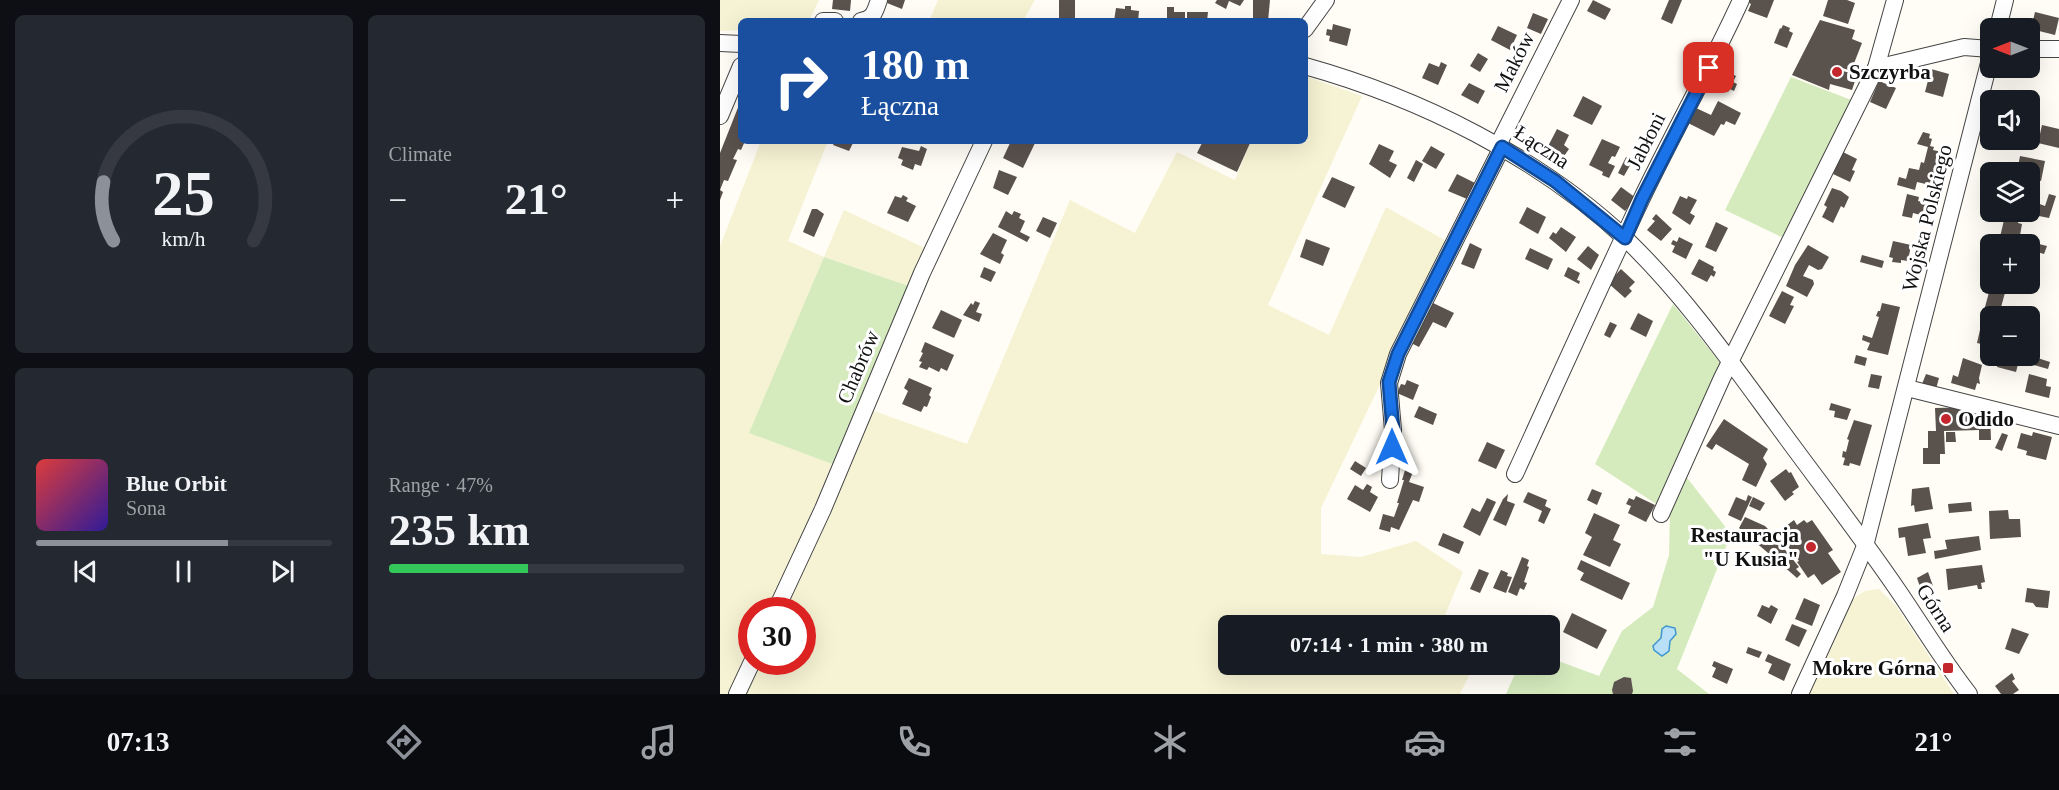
<!DOCTYPE html>
<meta charset="utf-8">
<style>
:root{--surface:#171b24;--page:#242831;--text:#f1f3f6;--muted:#9ea1a6;--line:#363941;--accent:#8c9099}
body{margin:0;font-family:Georgia,serif;background:var(--page);color:var(--text);height:100vh;display:flex;flex-direction:column;font-size:22px;white-space:nowrap}
*{box-sizing:border-box;margin:0}
p{font-size:20px;color:var(--muted)}
.icon{flex:none;width:33px;height:33px;fill:none;stroke:currentColor;stroke-width:2;stroke-linecap:round;stroke-linejoin:round}
.map{position:relative;flex:1;overflow:hidden}
.sheet{display:flex;flex-direction:column;gap:15px;padding:15px;background:#0d0f14;width:720px}
.sheet>*{flex:none}
.top-card{position:absolute;left:18px;top:18px;width:570px;height:126px;border-radius:9px;box-shadow:0 6px 24px #0002;background:#1a4fa0;color:#fff;overflow:hidden}
.needle{width:39px;rotate:270deg}
.controls{position:absolute;left:1260px;top:18px;display:grid;gap:12px}
.controls a{display:grid;place-items:center;width:60px;height:60px;border-radius:9px;background:var(--surface);box-shadow:0 6px 24px #0002;font-size:30px}
.speed{position:absolute;left:18px;top:597px;display:flex;gap:12px;font-size:30px;font-weight:700;text-align:center}
.speed>*{display:grid;place-content:center;width:78px;height:78px;border-radius:50%;background:var(--surface);box-shadow:0 6px 24px #0002;line-height:1}
.speed .limit{border:9px solid #d22;background:#fff;color:#111}
.pin{position:absolute;display:grid;place-items:center;width:51px;height:51px;color:#fff;margin:-26px;border-radius:12px;box-shadow:0 3px 9px #0006}
.me{position:absolute;width:66px;margin:-33px;rotate:0deg;stroke-linejoin:round;filter:drop-shadow(0 0 4px #0008)}
.turn{display:flex;align-items:center;gap:21px;height:126px;padding:0 24px;font-size:27px}
.turn .icon{width:78px;height:78px;stroke-width:2.5}
.turn b{display:block;font-size:42px;line-height:51px}
.big{font-size:45px;font-weight:800;line-height:1.1}
.sheet .tile{flex:1;display:flex;flex-direction:column;justify-content:center;gap:9px;min-width:0;padding:0 21px;border-radius:9px;background:var(--page)}
.sheet .dial{align-items:center;gap:0}
.dial svg{height:156px;overflow:visible;fill:none;stroke:var(--line);stroke-width:7;stroke-linecap:round;text-anchor:middle}
.dial text{fill:var(--text);stroke:none}
.song{display:flex;align-items:center;gap:18px}
.cover{width:72px;height:72px;border-radius:9px;background:linear-gradient(135deg,hsl(0 70% 55%),hsl(250 70% 35%))}
.played{height:6px;border-radius:3px;background:linear-gradient(90deg,var(--accent) 65%,var(--line) 65%)}
.keys{display:flex;justify-content:space-around;direction:ltr}
.heat{display:flex;justify-content:space-between;align-items:center;font-size:33px;direction:ltr}
.charge{height:9px;border-radius:4px;background:linear-gradient(90deg,#34c759 47%,var(--line) 0)}
.sheet .tiles{flex:1;display:grid;gap:15px;grid-template-columns:repeat(2,1fr)}
.trip{position:absolute;left:498px;top:615px;width:342px;height:60px;border-radius:9px;background:var(--surface);box-shadow:0 6px 24px #0002;font-weight:800;line-height:60px;text-align:center}
.tab-bar{display:flex;height:96px;justify-content:space-around;align-items:center;background:#090b0e;color:var(--muted)}
.tab-bar .icon{width:42px;height:42px}
.tab-bar .on{color:var(--accent)}
.tab-bar b{font-size:27px;color:var(--text)}
main{display:flex;flex:1;min-height:0}
.map>svg:first-child{display:block}
</style>
<main>
<section class="sheet">
<div class="tiles">
<div class="tile dial"><svg viewBox="0 0 100 80">
<path d="M14 69A42 42 0 1 1 86 69"/>
<path d="M14 69A42 42 0 0 1 9 39" stroke="#8c9099"/>
<text x="50" y="56" font-size="32" font-weight="700">25</text>
<text x="50" y="72" font-size="11">km/h</text>
</svg></div>
<div class="tile"><p>Climate</p>
<div class="heat"><a>−</a><b class="big">21°</b><a>+</a></div>
</div>
<div class="tile">
<div class="song"><i class="cover"></i><div><b>Blue Orbit</b><p>Sona</p></div></div>
<div class="played"></div>
<div class="keys"><svg class="icon" aria-label="previous" viewBox="0 0 24 24"><path d="M18 5L8 12l10 7zM5 5v14"/></svg><svg class="icon" aria-label="pause" viewBox="0 0 24 24"><path d="M8 5v14M16 5v14"/></svg><svg class="icon" aria-label="next" viewBox="0 0 24 24"><path d="M6 5l10 7-10 7zM19 5v14"/></svg></div>
</div>
<div class="tile"><p>Range · 47%</p><b class="big">235 km</b><div class="charge"></div></div>
</div>
</section>
<div class="map">
<svg width="1339" height="694" viewBox="0 0 1339 694">
<rect width="100%" height="100%" fill="#fffdf5"/>
<g fill="#f6f3d4">
<path d="M0,0H99L89,21H21V30L0,31Z"/>
<path d="M218,0H315L303,21H209Z"/>
<path d="M585,76L642,96L548,305L609,335L666,207L728,242L601,508V554L641,557L696,541L743,572L725,615L746,625L508,626V664L754,665L740,694H26L40,662H82V610H62L151,410L247,444L350,200L415,233L457,152L515,180L531,141H585Z"/>
<path d="M41,141H108L68,241L104,257L124,210L207,249L189,286L104,257L30,433L112,464L51,610H32L31,652L12,694H0V246Z"/>
<path d="M1159,589L1176,606L1234,694H1089L1134,598L1145,591Z"/>
</g>
<g fill="#d5ebbd">
<path d="M1071,77L1134,101L1066,239L1005,210Z"/>
<path d="M104,257L189,286L112,464L29,433Z"/>
<path d="M953,304L1003,366L957,465L1011,534L957,669L989,694H786L799,665L830,664V658L879,676L902,631L933,607L949,555L950,513L875,464Z"/>
</g>
<path fill="#b9e0f7" stroke="#3f96cf" stroke-width="1.5" d="M946,626L955,628L956,634L950,641L949,651L942,656L934,650L933,646L941,638L942,629Z"/>
<g fill="#5a524d">
<path d="M113,0H131L130,11L112,9Z"/>
<path d="M168,0H185L182,9L167,3Z"/>
<path d="M339,0H355V19L339,18Z"/>
<path d="M497,0H524L520,6L509,1L506,9L495,3Z"/>
<path d="M533,0H550L548,21H533Z"/>
<path d="M873,0L891,9L885,20L867,11Z"/>
<path d="M949,0H962L952,24L941,19Z"/>
<path d="M1028,0H1054L1047,18L1028,11L1031,4L1028,2Z"/>
<path d="M1108,0H1127L1135,3L1128,24L1103,16Z"/>
<path d="M405,6H411V10L419,11L418,21H394L396,8L405,9Z"/>
<path d="M447,7H454V12H465V21H447Z"/>
<path d="M467,12H488L487,21H467Z"/>
<path d="M1315,12L1339,18L1335,35L1311,29Z"/>
<path d="M813,13L828,19L821,34L807,28Z"/>
<path d="M1100,20L1135,30L1132,39L1142,43L1131,71L1117,66L1116,69L1137,75L1132,90L1110,84L1109,90L1072,75Z"/>
<path d="M613,24L631,29L627,46L609,41L610,36L606,35L607,29L612,30Z"/>
<path d="M1063,25L1070,28L1069,31L1073,33L1067,48L1054,43L1060,28L1061,29Z"/>
<path d="M778,26L797,35L790,50L771,40Z"/>
<path d="M758,53L768,59L760,72L750,66Z"/>
<path d="M721,62L727,65L718,85L702,78L709,63L719,67Z"/>
<path d="M1000,68L1016,76L1013,82L1017,84L1014,91L1010,89L1008,92L992,84Z"/>
<path d="M1211,69L1229,74L1223,97L1205,92Z"/>
<path d="M1159,81L1176,88L1166,109L1150,102Z"/>
<path d="M749,83L765,91L758,104L741,95Z"/>
<path d="M863,96L882,106L872,125L853,116Z"/>
<path d="M21,100V141H25L21,150L18,149L13,159L17,160L8,181L4,180L0,190L3,192L0,200V153Z"/>
<path d="M998,101L1021,113L1015,125L1006,121L1004,125L1001,124L994,136L968,123L976,108L991,115Z"/>
<path d="M1322,125L1339,129V148L1318,143Z"/>
<path d="M837,129L849,135L844,145L849,149L840,162L825,152Z"/>
<path d="M1203,132L1210,134L1209,138L1212,139L1210,146L1214,147L1213,150L1222,152L1214,186L1197,182L1195,190L1177,185L1179,177L1186,179L1189,168L1199,170L1201,162L1204,163L1208,147L1197,144Z"/>
<path d="M882,139L900,147L895,157L892,156L888,163L895,166L889,178L882,175L883,172L869,165Z"/>
<path d="M115,141H134L129,151L113,145Z"/>
<path d="M291,141H316L303,168L283,158Z"/>
<path d="M483,141H531L517,172L477,153Z"/>
<path d="M659,144L674,151L669,161L677,165L670,178L649,164Z"/>
<path d="M201,146L207,149L201,166L195,164L193,170L181,165L183,160L178,158L182,147L199,151Z"/>
<path d="M711,146L725,154L716,169L702,161Z"/>
<path d="M1123,152L1137,159L1132,170L1135,171L1130,182L1113,174Z"/>
<path d="M1300,156L1325,161L1321,181L1310,179V172H1297Z"/>
<path d="M906,157L913,160L904,176L898,173Z"/>
<path d="M696,160L703,164L694,182L687,178Z"/>
<path d="M279,170L297,177L288,195L273,188Z"/>
<path d="M737,174L755,183L747,199L728,191Z"/>
<path d="M612,177L635,187L625,208L602,197Z"/>
<path d="M901,187L916,198L905,211L891,200Z"/>
<path d="M1112,188L1121,191L1129,197L1124,208L1121,206L1113,223L1102,217L1107,207L1104,205Z"/>
<path d="M1187,194L1199,197L1198,201L1207,203L1204,216L1193,213L1192,218L1182,216Z"/>
<path d="M1329,194L1336,196L1329,218L1314,215L1317,203L1325,206Z"/>
<path d="M183,195L188,198L186,201L196,206L188,222L167,213L175,196L181,198Z"/>
<path d="M960,196L967,199L968,196L977,200L970,213L975,216L970,225L952,213Z"/>
<path d="M807,207L826,217L818,234L799,223Z"/>
<path d="M92,209H97L104,214L94,237L83,232Z"/>
<path d="M286,211L292,215L294,211L301,214L299,218L305,221L300,232L310,237L307,242L278,227Z"/>
<path d="M936,214L952,229L941,241L927,230L935,221L932,219Z"/>
<path d="M323,217L337,223L330,238L316,231Z"/>
<path d="M1291,217L1299,218L1298,223L1302,224L1299,241L1280,237L1284,220L1290,221Z"/>
<path d="M996,222L1008,228L996,252L985,247Z"/>
<path d="M841,227L856,237L846,252L829,238L833,232L836,234Z"/>
<path d="M273,233L287,240L281,253L284,255L280,264L260,254Z"/>
<path d="M959,237L973,244L966,259L952,252L955,246L951,244L953,240L957,242Z"/>
<path d="M586,239L610,248L603,266L580,257Z"/>
<path d="M1173,241L1191,245L1188,261L1181,260V263L1172,262L1173,258L1169,257Z"/>
<path d="M1311,242L1327,246L1324,254L1310,250Z"/>
<path d="M750,243L762,249L754,269L741,264Z"/>
<path d="M1088,245L1109,257L1102,269L1098,270L1089,265L1083,276L1093,280L1094,284L1087,297L1066,286L1075,265Z"/>
<path d="M868,246L879,255L871,270L857,259Z"/>
<path d="M810,248L833,259L828,270L805,259Z"/>
<path d="M1142,255L1164,261L1162,268L1140,262Z"/>
<path d="M979,259L994,267L993,270L996,272L994,277L991,275L987,282L971,274Z"/>
<path d="M264,267L276,272L271,282L260,277Z"/>
<path d="M848,267L860,273L857,280L860,281L859,284L844,276Z"/>
<path d="M901,269L915,282L909,288L912,291L905,298L888,283Z"/>
<path d="M1271,285L1286,289L1280,311L1265,307Z"/>
<path d="M1062,291L1074,297L1070,305L1074,306L1065,324L1049,316Z"/>
<path d="M255,301L260,303L256,312L262,314L259,322L243,315L251,303L253,305Z"/>
<path d="M711,302L734,313L726,328L713,322L699,347L691,343Z"/>
<path d="M1162,303L1180,307L1168,355L1147,350L1150,343L1142,340L1143,335L1152,338L1159,317L1156,316L1158,311H1160Z"/>
<path d="M221,310L242,320L234,338L212,328Z"/>
<path d="M918,313L933,321L926,337L910,329Z"/>
<path d="M1262,321L1270,323V346L1257,343Z"/>
<path d="M890,322L897,325L890,338L884,335Z"/>
<path d="M205,342L234,355L227,371L221,368L219,372L209,367L207,370L199,367L202,362L199,361L203,353L201,352Z"/>
<path d="M1310,346L1313,347L1311,356L1330,362L1328,369L1303,362L1304,356H1310Z"/>
<path d="M1136,355L1147,358L1145,366L1134,363Z"/>
<path d="M1280,356L1299,360L1296,372L1277,367Z"/>
<path d="M1243,358L1262,365L1259,378L1260,384L1257,383L1255,390L1231,383L1233,375L1238,377Z"/>
<path d="M1151,374L1162,376L1159,389L1148,387Z"/>
<path d="M1206,374L1219,378L1216,389L1202,384Z"/>
<path d="M1309,374L1327,379L1326,386L1331,387L1329,398L1305,392Z"/>
<path d="M189,378L212,388L209,395L211,397L207,407L204,406L201,412L182,404L188,391L184,388Z"/>
<path d="M687,380L699,385L693,400L677,393L681,384L685,385Z"/>
<path d="M1111,403L1131,409L1127,420L1114,417L1115,411L1109,410Z"/>
<path d="M699,406L717,414L713,425L694,417Z"/>
<path d="M1259,407L1270,413L1271,440H1259V430L1224,431L1225,454H1220V464H1203V448H1208V431H1216L1215,408Z"/>
<path d="M1004,419L1048,449L1043,458L1047,464L1036,487L1022,480L1029,464L996,444L992,450L986,446Z"/>
<path d="M1134,420L1152,425L1140,466L1130,463L1129,466L1123,465L1125,458L1122,457L1123,451L1126,452L1129,440L1127,439Z"/>
<path d="M1226,432H1235L1236,442H1226Z"/>
<path d="M1313,432L1332,437L1326,460L1306,455L1307,451L1297,448L1301,433L1312,436Z"/>
<path d="M1282,433L1288,435L1282,451L1275,448Z"/>
<path d="M767,442L785,450L776,469L758,461Z"/>
<path d="M635,461L646,468L641,476L630,469Z"/>
<path d="M686,467L694,469L689,482L704,487L699,502L693,500L679,530L671,527L670,532L659,529L663,514L674,517L679,503H677L684,480H682Z"/>
<path d="M1066,469L1069,473L1071,472L1079,487L1072,492L1074,494L1065,501L1050,481Z"/>
<path d="M647,484L652,487L650,492L658,497L650,512L627,499L635,485L643,490Z"/>
<path d="M1209,487L1213,509L1195,512L1194,505L1191,506L1192,489Z"/>
<path d="M872,489L882,493L877,505L867,500Z"/>
<path d="M808,492L827,500L825,506L831,509L824,524L818,521L822,511L803,502Z"/>
<path d="M788,494L787,501L795,504L786,526L773,520L783,499Z"/>
<path d="M1028,495L1032,497L1021,521L1008,515L1016,497L1026,501Z"/>
<path d="M916,496L935,505L926,522L908,513L911,506L906,504L909,498L914,500Z"/>
<path d="M1033,497L1045,503L1040,511L1029,506Z"/>
<path d="M767,498L776,502L760,536L743,527L752,508L760,512Z"/>
<path d="M1251,502L1252,511L1229,513L1228,504Z"/>
<path d="M1288,510L1289,519H1300L1301,537L1270,539L1269,511Z"/>
<path d="M874,513L900,525L893,540L901,544L890,567L863,555L872,537L865,533Z"/>
<path d="M1025,517L1045,526L1050,531L1079,567L1076,569L1081,574L1077,578L1019,528Z"/>
<path d="M1074,520L1077,525L1084,520L1087,523L1092,520L1113,550L1108,553L1121,572L1102,585L1094,574L1088,578L1077,562L1079,561L1063,540L1068,537L1062,529Z"/>
<path d="M1208,523L1211,538L1203,539L1206,553L1188,556L1185,537L1179,538L1178,528Z"/>
<path d="M723,533L744,542L739,554L718,545Z"/>
<path d="M1259,536L1261,550L1215,559L1214,551L1227,549L1225,540Z"/>
<path d="M802,557L809,560L807,566L809,567L804,582L807,583L804,590L800,588L797,596L788,592Z"/>
<path d="M861,560L910,583L902,600L860,580L864,573L857,569Z"/>
<path d="M1262,565L1265,582L1261,583L1262,589H1258L1257,585L1228,590L1226,569Z"/>
<path d="M759,569L769,573L760,593L750,589Z"/>
<path d="M781,570L788,573L787,576L792,577L786,593L773,588Z"/>
<path d="M1208,572L1213,586L1201,590L1197,578Z"/>
<path d="M1307,588L1330,591L1328,608L1316,607L1313,603L1305,602Z"/>
<path d="M1084,598L1100,605L1092,626L1075,619Z"/>
<path d="M1042,605L1049,608L1051,605L1058,609L1051,624L1037,616Z"/>
<path d="M852,613L887,630L877,649L843,632Z"/>
<path d="M1072,624L1087,630L1079,647L1065,640Z"/>
<path d="M1292,628L1309,634L1299,654L1285,649Z"/>
<path d="M1028,647L1042,652L1039,658L1026,653Z"/>
<path d="M1048,654L1071,664L1064,681L1048,673L1052,664L1045,661Z"/>
<path d="M994,661L1013,669L1007,684L992,677L996,668L992,666Z"/>
<path d="M1292,673L1295,679L1292,681L1299,690L1293,694H1281L1275,686Z"/>
<path d="M904,677L911,678L913,691L912,694H893L892,690L894,682Z"/>
</g>
<g fill="none" stroke-linecap="round" stroke-linejoin="round">
<defs>
<g id="minor">
<path d="M103,21H115"/>
<path d="M141,21C154,19 155,11 159,0"/>
<path d="M1278,28L1285,0"/>
<path d="M585,29L606,0"/>
<path d="M0,43L21,44"/>
<path d="M1310,49H1339"/>
<path d="M585,66C700,98 819,157 906,239C963,294 1008,358 1055,422C1095,477 1138,532 1177,589C1201,624 1223,661 1249,694"/>
<path d="M1156,68L1175,0"/>
<path d="M0,116L21,66"/>
<path d="M778,145L851,0"/>
<path d="M1187,388L1339,426"/>
<path d="M795,474C837,382 878,291 921,200C953,133 990,68 1021,0"/>
<path d="M670,480L673,430L669,383L678,354L782,147"/>
<path d="M941,514L1002,378L1156,68L1244,47L1270,49"/>
<path d="M56,610L103,509L202,273L264,141"/>
<path d="M17,694L32,662"/>
<path d="M1080,694L1125,596L1145,546L1270,59"/>
</g>
</defs>
<use href="#minor" stroke="#444" stroke-width="18"/>
<use href="#minor" stroke="#fff" stroke-width="16"/>
</g>
<g fill="none" stroke-linecap="round" stroke-linejoin="round">
<defs>
<path id="route" d="M672,447L673,430L669,382L678,354L782,147L835,181L905,238L922,199L989,68"/>
</defs>
<use href="#route" stroke="#114b97" stroke-width="15"/>
<use href="#route" stroke="#1a73e8" stroke-width="10"/>
</g>
<g fill="#c4262e" stroke="#fff" stroke-width="2">
<circle cx="1117" cy="72" r="6"/>
<circle cx="1226" cy="419" r="6"/>
<circle cx="1091" cy="547" r="6"/>
<rect x="1222" y="662" width="12" height="12" rx="3"/>
</g>
<g text-anchor="middle" dominant-baseline="central" stroke-width="6" stroke-linejoin="round" paint-order="stroke">
<g font-size="21" fill="#111" stroke="#fff">
<text transform="translate(794 62) rotate(-63)">Maków</text>
<text transform="translate(926 141) rotate(-63)">Jabłoni</text>
<text transform="translate(822 147) rotate(33)">Łączna</text>
<text transform="translate(1207 218) rotate(-76)">Wojska Polskiego</text>
<text transform="translate(138 367) rotate(-67)">Chabrów</text>
<text transform="translate(1216 608) rotate(57)">Górna</text>
</g>
<g font-size="21" font-weight="bold" fill="#111" stroke="#fff" text-anchor="start">
<text x="1129" y="72">Szczyrba</text>
<text x="1238" y="419">Odido</text>
<text x="1079" y="535" text-anchor="end">Restauracja<tspan x="1079" dy="24">"U Kusia"</tspan></text>
<text x="1216" y="668" text-anchor="end">Mokre Górna</text>
</g>
</g>
</svg>
<div class="controls">
<a><svg class="needle" viewBox="-14 -14 28 28"><path d="M0-13l5 13h-10z" fill="#e53935"/><path d="M0 13l5-13h-10z" fill="#9ea1a6"/></svg></a>
<a><svg class="icon" aria-label="sound" viewBox="0 0 24 24"><path d="M4 9h4l5-4v14l-5-4H4zM17 9q2 3 0 6"/></svg></a>
<a><svg class="icon" aria-label="layers" viewBox="0 0 24 24"><path d="M12 4l9 5-9 5-9-5zM3 14l9 5 9-5"/></svg></a>
<a>+</a>
<a>−</a>
</div>
<div class="speed"><div class="limit">30</div></div>
<div class="pin" style="left:989px;top:68px;background:#d93025"><svg class="icon" aria-label="arrive" viewBox="0 0 24 24"><path d="M6 21V4h12l-3 4 3 4H6"/></svg></div>
<svg class="me" style="left:672px;top:447px" viewBox="-20 -20 40 40"><path d="M0-17L14 15 0 8-14 15z" fill="#1a73e8" stroke="#fff" stroke-width="4"/></svg>
<div class="trip">07:14 · 1 min · 380 m</div>
<div class="top-card">
<div class="turn"><svg class="icon" aria-label="right" viewBox="0 0 24 24"><path d="M7 20v-9h11M14 6l5 5-5 5"/></svg><div><b>180 m</b>Łączna</div></div>
</div>
</div>
</main>
<nav class="tab-bar">
<b>07:13</b>
<svg class="icon on" aria-label="directions" viewBox="0 0 24 24"><path d="M12 3l9 9-9 9-9-9zM9 14v-3h6M13 9l2 2-2 2"/></svg>
<svg class="icon" aria-label="music" viewBox="0 0 24 24"><path d="M9 18V5l10-2v13"/><circle cx="6" cy="18" r="3"/><circle cx="16" cy="16" r="3"/></svg>
<svg class="icon" aria-label="phone" viewBox="0 0 24 24"><path d="M5 4h4l2 5-3 2q2 4 5 5l2-3 5 2v4C11 20 4 13 5 4z"/></svg>
<svg class="icon" aria-label="climate" viewBox="0 0 24 24"><path d="M12 3v18M4 7l16 10M4 17L20 7"/></svg>
<svg class="icon" aria-label="car" viewBox="0 0 24 24"><path d="M5 17H2v-5l4-1 3-4h7l3 4 3 1v5h-3M9 17h6M6 11h13"/><circle cx="7" cy="17" r="2"/><circle cx="17" cy="17" r="2"/></svg>
<svg class="icon" aria-label="filters" viewBox="0 0 24 24"><path d="M4 7h16M4 17h16"/><circle cx="9" cy="7" r="2"/><circle cx="15" cy="17" r="2"/></svg>
<b>21°</b>
</nav>
